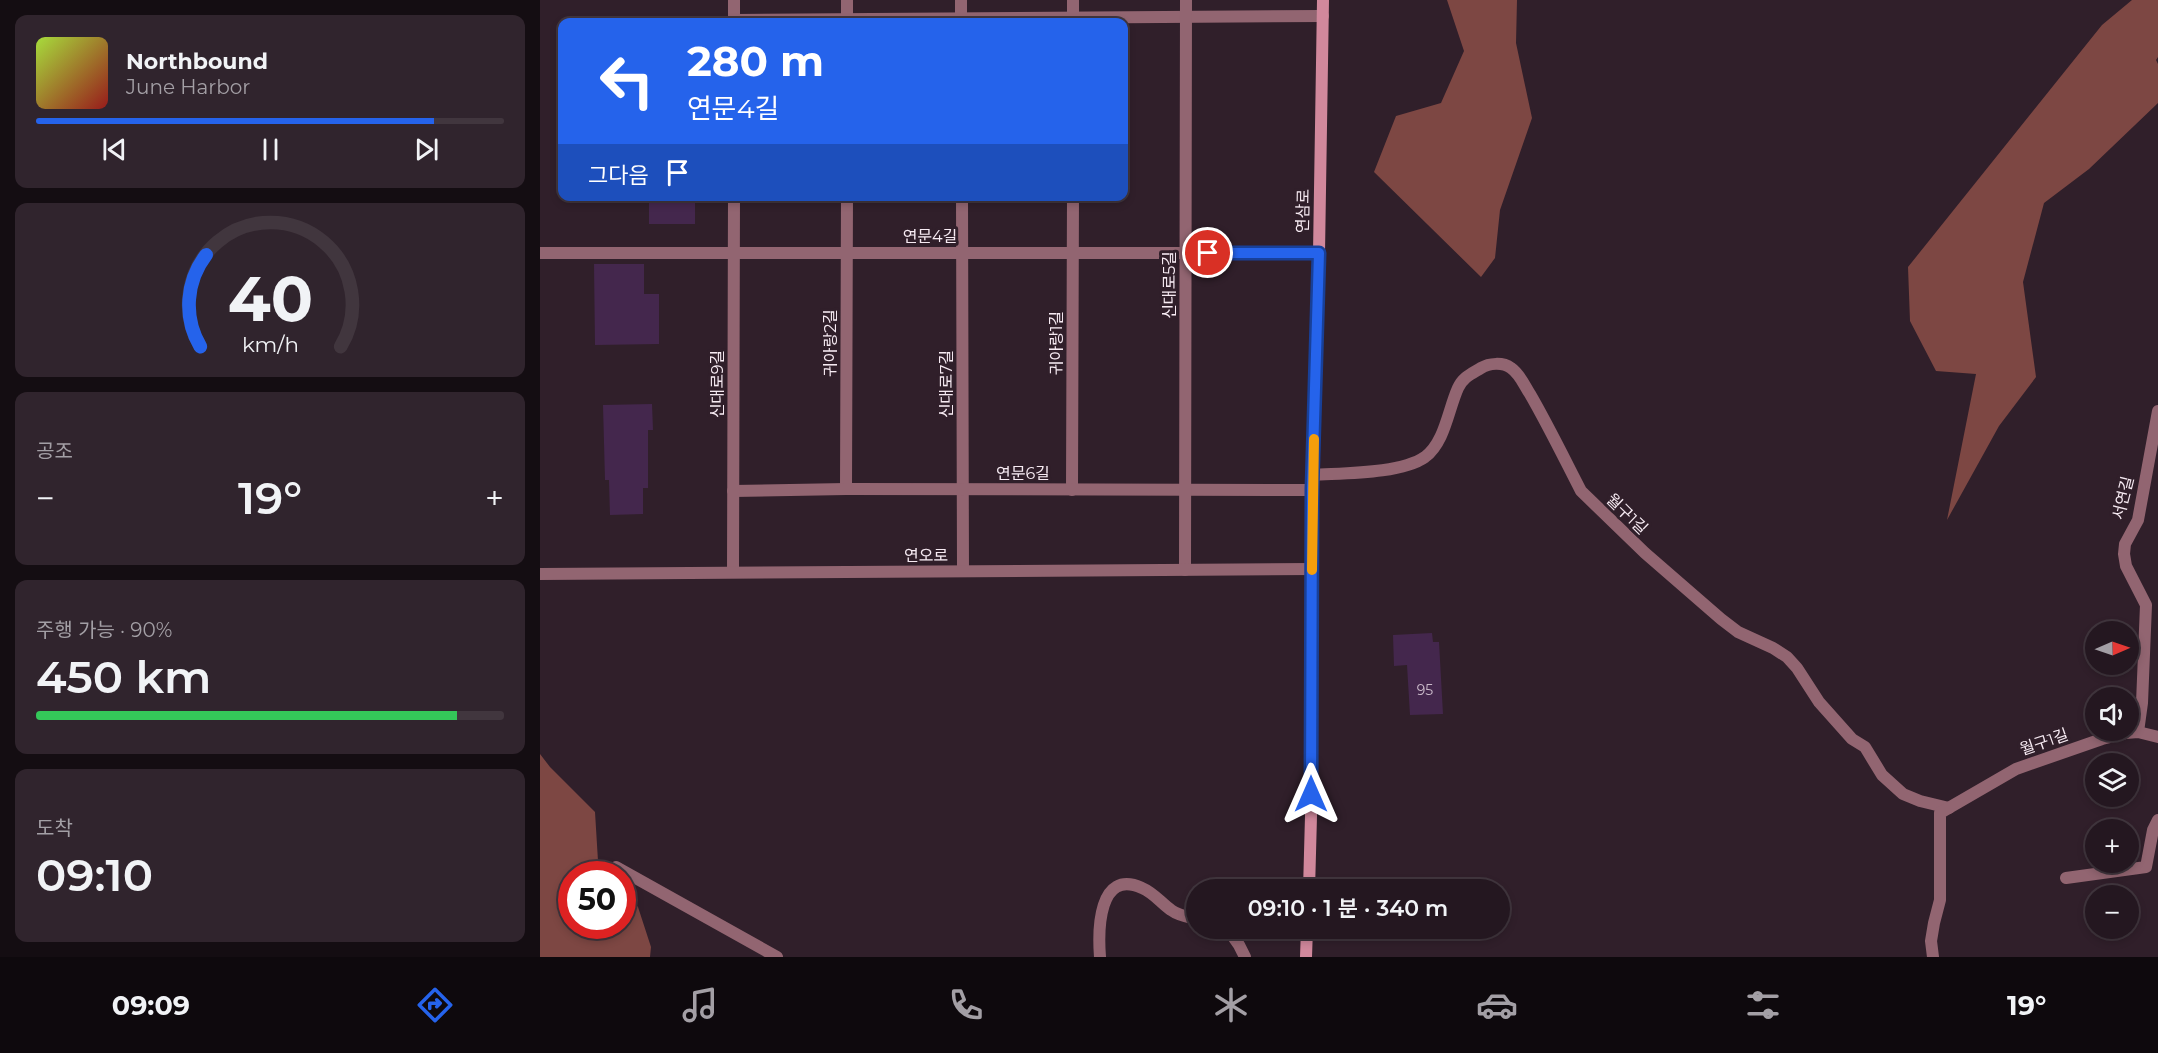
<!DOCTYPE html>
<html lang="ko">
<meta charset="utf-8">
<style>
:root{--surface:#241720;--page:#30242d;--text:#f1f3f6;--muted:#a39fa5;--line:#41363e;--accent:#2563eb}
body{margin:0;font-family:Montserrat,"Noto Sans KR",sans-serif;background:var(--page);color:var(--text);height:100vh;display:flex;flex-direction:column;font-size:22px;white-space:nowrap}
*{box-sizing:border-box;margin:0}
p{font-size:20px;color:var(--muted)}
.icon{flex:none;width:33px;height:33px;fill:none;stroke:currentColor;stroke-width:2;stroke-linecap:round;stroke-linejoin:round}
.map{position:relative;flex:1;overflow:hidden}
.side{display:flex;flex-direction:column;gap:15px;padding:15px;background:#140d12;width:540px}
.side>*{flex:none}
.hud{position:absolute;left:18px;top:18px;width:570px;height:183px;border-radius:12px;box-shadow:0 3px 9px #0003,0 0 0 2px var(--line);background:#2563eb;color:#fff;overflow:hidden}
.needle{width:39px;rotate:88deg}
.buttons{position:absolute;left:1545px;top:621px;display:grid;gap:12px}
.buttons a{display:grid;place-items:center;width:54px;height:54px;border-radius:50%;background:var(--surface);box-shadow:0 3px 9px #0003,0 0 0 2px var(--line);font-size:30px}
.speed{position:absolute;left:18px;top:861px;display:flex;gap:12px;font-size:30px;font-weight:700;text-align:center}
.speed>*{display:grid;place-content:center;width:78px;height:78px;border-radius:50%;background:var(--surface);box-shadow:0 3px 9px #0003,0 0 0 2px var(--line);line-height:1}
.speed .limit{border:9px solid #d22;background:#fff;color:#111}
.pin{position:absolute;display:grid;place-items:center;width:51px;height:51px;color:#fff;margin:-26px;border:3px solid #fff;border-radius:50%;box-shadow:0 2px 6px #0007}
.me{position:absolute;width:66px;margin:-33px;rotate:0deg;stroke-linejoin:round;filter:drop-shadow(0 0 4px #0008)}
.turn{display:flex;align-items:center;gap:21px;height:126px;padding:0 30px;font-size:27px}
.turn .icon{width:78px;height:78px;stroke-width:2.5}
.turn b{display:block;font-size:42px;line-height:51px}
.then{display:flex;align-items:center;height:57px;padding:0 30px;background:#0003;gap:12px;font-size:22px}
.big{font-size:45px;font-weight:600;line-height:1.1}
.side .widget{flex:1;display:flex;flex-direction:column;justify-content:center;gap:9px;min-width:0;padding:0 21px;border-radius:12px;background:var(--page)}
.side .dial{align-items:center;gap:0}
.dial svg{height:156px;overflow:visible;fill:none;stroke:var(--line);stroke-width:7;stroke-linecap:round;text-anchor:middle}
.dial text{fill:var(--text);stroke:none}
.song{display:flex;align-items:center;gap:18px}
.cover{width:72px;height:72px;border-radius:9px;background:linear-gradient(135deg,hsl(80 70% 55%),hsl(0 70% 35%))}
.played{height:6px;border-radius:3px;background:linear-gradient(90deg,var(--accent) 85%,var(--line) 85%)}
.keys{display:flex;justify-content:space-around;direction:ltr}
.heat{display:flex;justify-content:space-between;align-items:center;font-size:33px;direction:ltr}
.charge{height:9px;border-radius:4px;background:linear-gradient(90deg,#34c759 90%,var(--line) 0)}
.trip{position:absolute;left:646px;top:879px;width:324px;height:60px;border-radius:30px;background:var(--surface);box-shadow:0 3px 9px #0003,0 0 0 2px var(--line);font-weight:600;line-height:60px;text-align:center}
.dock{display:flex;height:96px;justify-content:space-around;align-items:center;background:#0e090d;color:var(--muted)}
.dock .icon{width:42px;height:42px}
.dock .current{color:var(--accent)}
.dock b{font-size:27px;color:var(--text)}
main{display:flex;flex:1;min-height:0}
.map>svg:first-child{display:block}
</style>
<main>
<section class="side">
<div class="widget">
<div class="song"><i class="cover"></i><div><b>Northbound</b><p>June Harbor</p></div></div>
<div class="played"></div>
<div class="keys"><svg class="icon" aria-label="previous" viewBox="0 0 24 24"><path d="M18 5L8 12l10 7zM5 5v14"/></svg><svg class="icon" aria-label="pause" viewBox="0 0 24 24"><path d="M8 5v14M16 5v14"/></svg><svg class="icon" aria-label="next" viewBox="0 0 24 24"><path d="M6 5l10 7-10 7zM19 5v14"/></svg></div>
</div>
<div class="widget dial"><svg viewBox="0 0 100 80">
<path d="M14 69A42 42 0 1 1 86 69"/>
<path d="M14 69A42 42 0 0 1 17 22" stroke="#2563eb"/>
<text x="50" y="56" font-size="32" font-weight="700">40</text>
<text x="50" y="72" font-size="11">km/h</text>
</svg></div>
<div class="widget"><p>공조</p>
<div class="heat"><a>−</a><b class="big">19°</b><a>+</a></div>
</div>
<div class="widget"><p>주행 가능 · 90%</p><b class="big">450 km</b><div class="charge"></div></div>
<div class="widget"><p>도착</p><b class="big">09:10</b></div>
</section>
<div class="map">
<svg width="1618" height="957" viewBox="0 0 1618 957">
<rect width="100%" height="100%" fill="#301f2a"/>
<g fill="#7d4743">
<path d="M907,0H977L976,43L992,118L960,210L955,258L941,277L834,172L856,116L901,103L924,51Z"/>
<path d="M1592,0H1618V57L1616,60L1618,64V103L1549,169L1504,203L1483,282L1496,377L1459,426L1407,520L1436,374L1396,371L1370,321L1368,267L1562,25Z"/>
<path d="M0,754L10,767L55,812L58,861L70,874H32V926H82L83,889L98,907L111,947L110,957H0Z"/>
</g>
<g fill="#44274d">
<rect x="109" y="196" width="46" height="28"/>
<path d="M54,264H104V294H119V344L55,345Z"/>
<path d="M112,404L113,430H108V488H103V514L70,515L69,480H65L63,405Z"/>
<path d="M892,633L893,642H899L903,714L870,715L867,665L854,666L853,635Z"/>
</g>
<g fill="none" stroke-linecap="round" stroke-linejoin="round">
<g stroke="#926571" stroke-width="12">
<path d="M421,0V22"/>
<path d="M194,20L783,16"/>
<path d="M194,22V0"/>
<path d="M307,22V0"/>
<path d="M533,22V0"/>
<path d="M422,196L423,571"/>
<path d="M773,475C802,473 861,474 885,457C905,442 908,410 918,388C923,377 931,374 941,368C949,363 963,362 971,368C980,374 984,385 990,394C1008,425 1024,458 1041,491L1105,553L1181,619L1198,632L1233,648L1247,657L1257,668L1279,702L1312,739L1325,747L1342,775L1363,794L1380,801L1409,808"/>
<path d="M306,489L307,196"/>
<path d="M532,490L533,196"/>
<path d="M193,491L306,489L772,490"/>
<path d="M645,570L646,0"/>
<path d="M193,572L194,196"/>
<path d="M1598,732L1602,703L1606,605L1586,566L1584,554L1585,544L1598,520L1618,411"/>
<path d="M76,867L237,957"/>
<path d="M1526,878L1606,867L1613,830L1618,820"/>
<path d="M687,928L699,945L705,957"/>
<path d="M560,957C558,931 558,868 602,888C614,893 621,903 631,910C639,916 648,917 657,919"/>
<path d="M1393,957L1391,941L1394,923L1400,900V813L1476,769L1562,739L1586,733L1598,732L1618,737"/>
</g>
<g stroke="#926571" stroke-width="12">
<path d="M0,253H779"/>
<path d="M0,574L773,569"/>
</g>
<g stroke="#d1889c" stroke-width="12">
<path d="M769,890L771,816L772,490L779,253L783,0"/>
<path d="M766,957L767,928"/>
</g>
</g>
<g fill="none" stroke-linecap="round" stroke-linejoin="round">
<defs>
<path id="route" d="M668,253H779L772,489L771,794"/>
</defs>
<use href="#route" stroke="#184099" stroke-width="15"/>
<use href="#route" stroke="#2563eb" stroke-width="10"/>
<path stroke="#f59e0b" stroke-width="10" d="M772,570L774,439"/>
</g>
<g text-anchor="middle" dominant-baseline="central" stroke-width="6" stroke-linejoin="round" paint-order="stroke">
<g font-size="14" fill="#cabaca">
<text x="885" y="690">95</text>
</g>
<g font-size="16" fill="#f7ebf3" stroke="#301f2a">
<text transform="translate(763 211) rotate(-89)">연삼로</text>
<text x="390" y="236">연문4길</text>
<text transform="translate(629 285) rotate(-90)">신대로5길</text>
<text transform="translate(290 343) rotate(-90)">귀아랑2길</text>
<text transform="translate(516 343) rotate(-90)">귀아랑1길</text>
<text transform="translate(177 384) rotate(-90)">신대로9길</text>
<text transform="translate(406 384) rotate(-90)">신대로7길</text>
<text x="483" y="473">연문6길</text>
<text transform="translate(1583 498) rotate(-76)">서연길</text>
<text transform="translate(1087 514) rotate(44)">월구1길</text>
<text x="386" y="555">연오로</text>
<text transform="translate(1504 742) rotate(-19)">월구1길</text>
</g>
</g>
</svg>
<div class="buttons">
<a><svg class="needle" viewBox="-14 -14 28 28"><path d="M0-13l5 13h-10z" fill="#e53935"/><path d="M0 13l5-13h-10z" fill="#a39fa5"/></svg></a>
<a><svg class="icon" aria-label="sound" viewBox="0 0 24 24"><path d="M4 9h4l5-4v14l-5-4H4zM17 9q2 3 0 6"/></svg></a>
<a><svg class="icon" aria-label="layers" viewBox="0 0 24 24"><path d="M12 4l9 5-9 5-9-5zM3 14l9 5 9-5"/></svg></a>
<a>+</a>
<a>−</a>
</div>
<div class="speed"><div class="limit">50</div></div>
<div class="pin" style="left:668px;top:253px;background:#d93025"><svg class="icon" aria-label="arrive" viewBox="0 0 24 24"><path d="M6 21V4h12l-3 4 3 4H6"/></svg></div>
<svg class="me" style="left:771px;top:794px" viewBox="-20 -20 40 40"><path d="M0-17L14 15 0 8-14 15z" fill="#2563eb" stroke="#fff" stroke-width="4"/></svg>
<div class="trip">09:10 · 1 분 · 340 m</div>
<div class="hud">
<div class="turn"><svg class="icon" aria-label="left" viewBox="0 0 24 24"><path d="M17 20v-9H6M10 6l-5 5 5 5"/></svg><div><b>280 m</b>연문4길</div></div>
<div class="then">그다음<svg class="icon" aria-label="arrive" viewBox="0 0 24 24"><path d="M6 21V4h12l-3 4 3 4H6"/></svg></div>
</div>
</div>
</main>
<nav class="dock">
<b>09:09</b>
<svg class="icon current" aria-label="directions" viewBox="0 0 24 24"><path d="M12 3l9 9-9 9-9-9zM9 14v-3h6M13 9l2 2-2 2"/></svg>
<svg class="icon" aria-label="music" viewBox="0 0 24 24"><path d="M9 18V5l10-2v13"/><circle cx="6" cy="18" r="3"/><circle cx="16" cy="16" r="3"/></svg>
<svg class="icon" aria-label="phone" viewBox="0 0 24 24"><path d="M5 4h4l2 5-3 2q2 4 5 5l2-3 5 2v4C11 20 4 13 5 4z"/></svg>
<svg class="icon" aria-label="climate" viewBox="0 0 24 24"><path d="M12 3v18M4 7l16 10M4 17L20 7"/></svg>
<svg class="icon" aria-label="car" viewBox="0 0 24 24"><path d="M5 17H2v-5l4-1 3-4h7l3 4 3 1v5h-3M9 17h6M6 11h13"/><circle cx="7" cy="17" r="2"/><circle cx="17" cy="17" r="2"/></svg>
<svg class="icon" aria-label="filters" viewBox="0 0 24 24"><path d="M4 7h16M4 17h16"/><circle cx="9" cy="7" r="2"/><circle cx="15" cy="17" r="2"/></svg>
<b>19°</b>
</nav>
